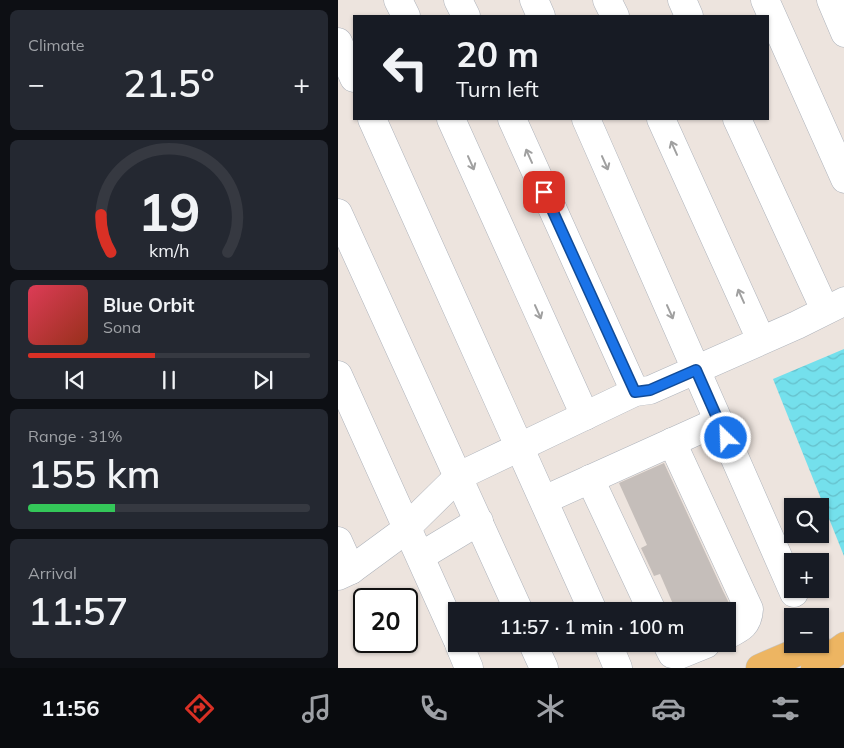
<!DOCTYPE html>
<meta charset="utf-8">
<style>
:root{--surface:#171b24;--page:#242831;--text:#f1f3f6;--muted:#9ea1a6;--line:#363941;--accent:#d93025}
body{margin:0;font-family:Mulish,sans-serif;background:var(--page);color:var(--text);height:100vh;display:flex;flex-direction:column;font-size:19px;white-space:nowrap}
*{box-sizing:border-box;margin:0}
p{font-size:16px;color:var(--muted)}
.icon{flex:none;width:28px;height:28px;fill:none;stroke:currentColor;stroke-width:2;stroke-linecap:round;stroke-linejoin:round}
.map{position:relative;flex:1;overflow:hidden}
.side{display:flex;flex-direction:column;gap:10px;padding:10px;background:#0d0f14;width:338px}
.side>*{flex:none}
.hud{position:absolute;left:15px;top:15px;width:416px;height:105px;border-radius:0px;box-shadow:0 1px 4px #0004;background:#171b24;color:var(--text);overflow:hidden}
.tools{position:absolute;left:446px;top:498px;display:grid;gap:10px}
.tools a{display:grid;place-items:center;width:45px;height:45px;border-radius:0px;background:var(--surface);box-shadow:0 1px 4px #0004;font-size:25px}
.speed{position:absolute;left:15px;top:588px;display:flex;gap:10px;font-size:25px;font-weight:700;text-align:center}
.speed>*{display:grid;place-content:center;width:65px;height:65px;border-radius:50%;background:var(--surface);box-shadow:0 1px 4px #0004;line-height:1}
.speed .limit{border:2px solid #111;border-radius:8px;background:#fff;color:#111}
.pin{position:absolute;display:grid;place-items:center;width:42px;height:42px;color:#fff;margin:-21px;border-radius:10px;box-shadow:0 2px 8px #0006}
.me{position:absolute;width:55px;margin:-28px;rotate:336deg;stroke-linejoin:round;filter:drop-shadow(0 0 4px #0008)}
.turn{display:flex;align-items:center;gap:18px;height:105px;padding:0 20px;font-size:22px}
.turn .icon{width:65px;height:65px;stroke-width:2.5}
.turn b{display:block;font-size:35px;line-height:42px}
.big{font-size:38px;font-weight:600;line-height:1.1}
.side .tile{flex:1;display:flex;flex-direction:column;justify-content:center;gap:8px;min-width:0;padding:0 18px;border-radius:8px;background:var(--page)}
.side .dial{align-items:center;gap:0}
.dial svg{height:130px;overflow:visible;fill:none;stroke:var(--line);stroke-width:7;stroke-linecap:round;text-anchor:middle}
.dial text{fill:var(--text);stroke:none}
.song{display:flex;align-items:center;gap:15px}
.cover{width:60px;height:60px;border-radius:8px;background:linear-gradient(135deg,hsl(350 70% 55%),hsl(10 70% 35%))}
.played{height:5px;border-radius:2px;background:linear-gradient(90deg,var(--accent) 45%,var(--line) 45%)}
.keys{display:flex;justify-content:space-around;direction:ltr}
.heat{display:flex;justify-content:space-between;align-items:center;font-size:28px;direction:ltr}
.charge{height:8px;border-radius:4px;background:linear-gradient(90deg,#34c759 31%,var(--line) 0)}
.trip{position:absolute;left:110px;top:602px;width:288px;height:50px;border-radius:0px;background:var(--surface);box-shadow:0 1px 4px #0004;font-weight:600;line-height:50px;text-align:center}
.tab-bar{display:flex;height:80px;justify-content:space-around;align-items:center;background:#090b0e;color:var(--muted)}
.tab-bar .icon{width:35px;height:35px}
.tab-bar .current{color:var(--accent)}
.tab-bar b{font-size:22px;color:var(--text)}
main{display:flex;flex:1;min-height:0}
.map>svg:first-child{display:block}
</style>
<main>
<section class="side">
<div class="tile"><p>Climate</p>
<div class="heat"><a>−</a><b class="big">21.5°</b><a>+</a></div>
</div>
<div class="tile dial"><svg viewBox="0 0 100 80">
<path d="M14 69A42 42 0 1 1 86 69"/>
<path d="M14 69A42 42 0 0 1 8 46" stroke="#d93025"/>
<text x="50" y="56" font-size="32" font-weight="700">19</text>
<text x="50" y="72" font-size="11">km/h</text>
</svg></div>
<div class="tile">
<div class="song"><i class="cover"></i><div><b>Blue Orbit</b><p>Sona</p></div></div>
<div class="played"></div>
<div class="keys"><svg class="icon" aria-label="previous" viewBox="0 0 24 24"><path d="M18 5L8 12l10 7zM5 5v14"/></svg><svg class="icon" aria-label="pause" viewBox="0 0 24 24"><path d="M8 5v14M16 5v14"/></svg><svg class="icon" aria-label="next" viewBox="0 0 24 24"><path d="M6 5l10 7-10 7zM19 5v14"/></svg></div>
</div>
<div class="tile"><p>Range · 31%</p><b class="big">155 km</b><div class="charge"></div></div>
<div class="tile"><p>Arrival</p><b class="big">11:57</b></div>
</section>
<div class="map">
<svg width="507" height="668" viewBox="0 0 507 668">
<defs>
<pattern id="water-waves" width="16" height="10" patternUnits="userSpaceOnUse" patternTransform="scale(1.25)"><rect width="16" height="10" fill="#74e0ec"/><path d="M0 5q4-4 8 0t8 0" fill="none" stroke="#65c0cb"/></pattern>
</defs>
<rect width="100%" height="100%" fill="#ede4de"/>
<path fill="url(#water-waves)" d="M506,349V556L435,379Z"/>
<path fill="#c5beba" d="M326,463L385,591L395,611H338L322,574L316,576L303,548L309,545L281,483Z"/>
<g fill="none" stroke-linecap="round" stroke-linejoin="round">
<defs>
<g id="minor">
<path d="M60,0L68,16"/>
<path d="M120,0L128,16"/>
<path d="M196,0L203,16"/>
<path d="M269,0L277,16"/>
<path d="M344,0L351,16"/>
<path d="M427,0L507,179"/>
<path d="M493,0L507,33"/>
<path d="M0,42L16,78"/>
<path d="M34,119L255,611"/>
<path d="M113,119L247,416"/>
<path d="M174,119L297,392"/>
<path d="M248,119L456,593"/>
<path d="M323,119L423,340"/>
<path d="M399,119L487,310"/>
<path d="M0,213L181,611"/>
<path d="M0,375L119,639"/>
<path d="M334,442L411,609C410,625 403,628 389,635"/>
<path d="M252,479L314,611"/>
<path d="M206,500L381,421"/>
<path d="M0,541L13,570"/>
<path d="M83,556L141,521"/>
<path d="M0,576L13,570L62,534L121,476L297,392L312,390L459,325L507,301"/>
<path d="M121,644L131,668"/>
<path d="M195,644L206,668"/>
<path d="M270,644L280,668"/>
<path d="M329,644L334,654L341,655L368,644"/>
</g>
<g id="major">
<path d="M422,668L478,644"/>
<path d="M477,668L507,646"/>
</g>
</defs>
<use href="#minor" stroke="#aeb3bb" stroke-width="29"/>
<use href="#major" stroke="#c4c4c4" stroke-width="29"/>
<use href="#minor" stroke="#fff" stroke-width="28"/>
<use href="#major" stroke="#edb562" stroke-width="28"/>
</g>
<defs><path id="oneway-shaft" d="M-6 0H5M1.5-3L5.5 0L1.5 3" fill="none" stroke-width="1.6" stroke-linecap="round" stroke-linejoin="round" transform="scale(1.25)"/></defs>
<g stroke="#a0a0a0">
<use href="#oneway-shaft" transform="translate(336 148) rotate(-114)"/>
<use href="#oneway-shaft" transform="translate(191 156) rotate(-114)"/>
<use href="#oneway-shaft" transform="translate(133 163) rotate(66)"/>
<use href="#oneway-shaft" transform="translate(267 163) rotate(66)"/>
<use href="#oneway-shaft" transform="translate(403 296) rotate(-114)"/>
<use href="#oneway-shaft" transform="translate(200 312) rotate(66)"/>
<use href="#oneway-shaft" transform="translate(332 312) rotate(66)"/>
</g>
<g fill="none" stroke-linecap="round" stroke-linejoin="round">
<defs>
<path id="route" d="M206,192L297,392L312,390L358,370L388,438"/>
</defs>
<use href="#route" stroke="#114b97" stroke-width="12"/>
<use href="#route" stroke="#1a73e8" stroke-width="9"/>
</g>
</svg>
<div class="tools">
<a><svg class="icon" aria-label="search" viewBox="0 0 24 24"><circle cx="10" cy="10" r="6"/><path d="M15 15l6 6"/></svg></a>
<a>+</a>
<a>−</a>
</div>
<div class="speed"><div class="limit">20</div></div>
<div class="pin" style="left:206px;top:192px;background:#d93025"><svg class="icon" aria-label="arrive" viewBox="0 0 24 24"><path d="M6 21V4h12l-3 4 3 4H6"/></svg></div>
<svg class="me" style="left:388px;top:438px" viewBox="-20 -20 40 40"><circle r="17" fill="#1a73e8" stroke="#fff" stroke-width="3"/><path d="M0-11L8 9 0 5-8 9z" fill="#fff"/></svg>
<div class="trip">11:57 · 1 min · 100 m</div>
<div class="hud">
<div class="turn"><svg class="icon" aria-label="left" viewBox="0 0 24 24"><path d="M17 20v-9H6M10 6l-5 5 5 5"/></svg><div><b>20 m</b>Turn left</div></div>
</div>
</div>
</main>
<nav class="tab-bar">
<b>11:56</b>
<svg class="icon current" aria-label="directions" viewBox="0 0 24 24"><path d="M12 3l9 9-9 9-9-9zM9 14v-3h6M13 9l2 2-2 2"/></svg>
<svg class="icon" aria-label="music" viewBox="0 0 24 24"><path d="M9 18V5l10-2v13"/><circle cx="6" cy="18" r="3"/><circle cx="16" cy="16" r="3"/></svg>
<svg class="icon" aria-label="phone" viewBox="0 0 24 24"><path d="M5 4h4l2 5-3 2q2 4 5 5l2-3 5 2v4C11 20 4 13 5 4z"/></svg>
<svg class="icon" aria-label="climate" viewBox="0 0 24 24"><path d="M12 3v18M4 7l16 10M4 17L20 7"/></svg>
<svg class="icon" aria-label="car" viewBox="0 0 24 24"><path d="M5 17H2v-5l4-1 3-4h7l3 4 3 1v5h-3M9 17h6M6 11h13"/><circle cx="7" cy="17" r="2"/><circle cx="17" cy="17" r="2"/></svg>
<svg class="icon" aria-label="filters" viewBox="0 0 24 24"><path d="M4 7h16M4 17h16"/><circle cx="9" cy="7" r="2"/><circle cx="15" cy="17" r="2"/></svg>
</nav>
